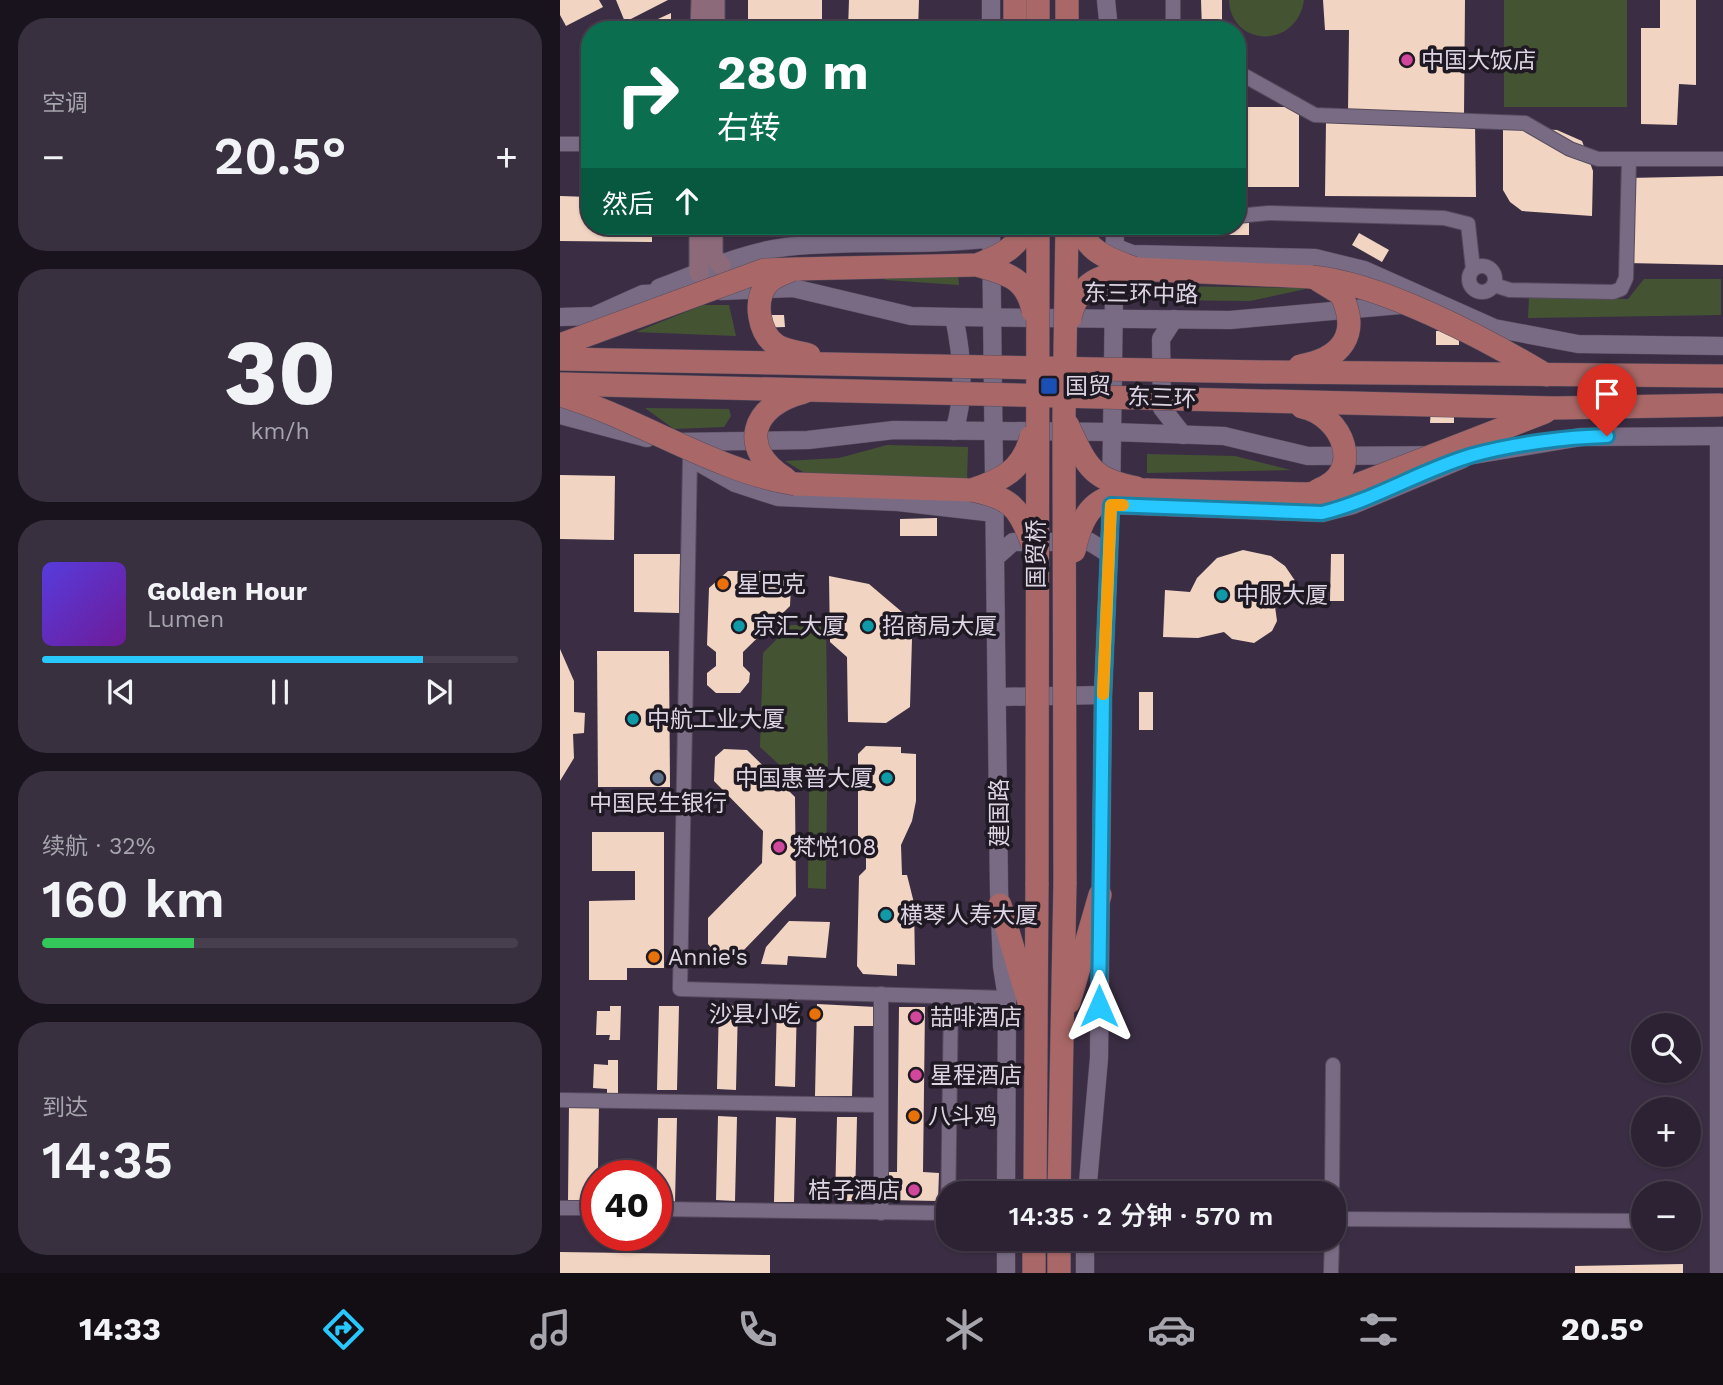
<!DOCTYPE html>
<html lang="zh">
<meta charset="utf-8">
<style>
:root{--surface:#2c2233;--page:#382f3f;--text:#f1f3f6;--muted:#a6a4ac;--line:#483f4e;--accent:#27c8ff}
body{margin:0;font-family:"Work Sans","Noto Sans SC",sans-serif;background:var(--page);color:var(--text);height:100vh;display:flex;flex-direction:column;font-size:26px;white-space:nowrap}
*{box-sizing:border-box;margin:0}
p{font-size:23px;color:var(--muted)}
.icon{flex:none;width:38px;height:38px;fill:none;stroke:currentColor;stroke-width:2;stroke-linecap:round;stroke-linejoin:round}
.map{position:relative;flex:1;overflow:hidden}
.details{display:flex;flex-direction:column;gap:18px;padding:18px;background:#18131c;width:560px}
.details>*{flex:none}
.top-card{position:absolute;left:21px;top:21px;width:665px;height:214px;border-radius:28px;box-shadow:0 2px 5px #0004,0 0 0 2px var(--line);background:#0b6e4f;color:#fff;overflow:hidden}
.tools{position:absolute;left:1071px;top:1013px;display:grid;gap:14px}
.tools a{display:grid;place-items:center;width:70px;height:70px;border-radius:50%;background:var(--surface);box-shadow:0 2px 5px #0004,0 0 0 2px var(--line);font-size:35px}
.speed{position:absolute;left:21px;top:1160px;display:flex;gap:14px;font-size:35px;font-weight:700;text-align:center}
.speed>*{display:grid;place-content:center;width:91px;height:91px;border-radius:50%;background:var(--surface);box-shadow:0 2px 5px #0004,0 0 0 2px var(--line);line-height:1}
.speed .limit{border:10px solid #d22;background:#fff;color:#111}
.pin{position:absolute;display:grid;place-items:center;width:60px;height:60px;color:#fff;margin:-72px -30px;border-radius:50% 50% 50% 0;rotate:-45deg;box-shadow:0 0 7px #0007}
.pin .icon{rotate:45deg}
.me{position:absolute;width:77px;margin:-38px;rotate:0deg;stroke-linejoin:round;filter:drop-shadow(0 0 5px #0008)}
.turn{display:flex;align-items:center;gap:24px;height:147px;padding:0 21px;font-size:32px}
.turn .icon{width:91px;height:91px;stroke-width:2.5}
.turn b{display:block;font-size:49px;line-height:60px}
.then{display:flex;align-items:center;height:66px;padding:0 21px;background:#0003;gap:14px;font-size:26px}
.big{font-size:52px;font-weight:600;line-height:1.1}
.details .card{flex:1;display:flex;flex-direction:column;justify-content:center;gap:10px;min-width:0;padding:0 24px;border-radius:28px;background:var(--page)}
.details .dial{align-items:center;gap:0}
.dial b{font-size:91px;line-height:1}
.song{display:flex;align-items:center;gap:21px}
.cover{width:84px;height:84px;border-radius:10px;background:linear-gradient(135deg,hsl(250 70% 55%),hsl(280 70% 35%))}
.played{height:7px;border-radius:4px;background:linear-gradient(90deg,var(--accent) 80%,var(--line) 80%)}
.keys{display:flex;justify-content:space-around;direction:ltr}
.heat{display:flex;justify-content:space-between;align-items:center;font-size:38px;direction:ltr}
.charge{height:10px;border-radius:5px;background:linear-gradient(90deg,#34c759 32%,var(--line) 0)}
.trip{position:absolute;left:376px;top:1181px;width:410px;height:70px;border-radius:28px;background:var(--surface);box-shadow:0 2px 5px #0004,0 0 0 2px var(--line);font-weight:600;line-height:70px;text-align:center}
.dock{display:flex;height:112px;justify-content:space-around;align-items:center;background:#120e14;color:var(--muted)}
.dock .icon{width:49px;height:49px}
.dock .current{color:var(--accent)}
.dock b{font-size:32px;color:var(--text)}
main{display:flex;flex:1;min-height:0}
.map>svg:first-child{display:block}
</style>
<main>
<section class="details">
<div class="card"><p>空调</p>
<div class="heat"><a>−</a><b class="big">20.5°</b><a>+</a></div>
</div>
<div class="card dial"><b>30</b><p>km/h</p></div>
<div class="card">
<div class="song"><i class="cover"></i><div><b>Golden Hour</b><p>Lumen</p></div></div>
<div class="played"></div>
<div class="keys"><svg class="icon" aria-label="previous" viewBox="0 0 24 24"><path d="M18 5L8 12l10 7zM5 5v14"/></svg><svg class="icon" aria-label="pause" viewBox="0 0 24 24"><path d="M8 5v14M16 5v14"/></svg><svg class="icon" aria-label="next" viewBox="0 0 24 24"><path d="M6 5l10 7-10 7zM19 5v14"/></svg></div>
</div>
<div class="card"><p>续航 · 32%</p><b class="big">160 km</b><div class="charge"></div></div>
<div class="card"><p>到达</p><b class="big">14:35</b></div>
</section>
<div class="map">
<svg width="1163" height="1273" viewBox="0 0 1163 1273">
<rect width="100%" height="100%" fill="#3b2e44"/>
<g fill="#445433">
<path d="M669,0H744C737,49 671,48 669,0Z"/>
<rect x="944" y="0" width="123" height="107"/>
<path d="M308,273L398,274L399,285L326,280Z"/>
<path d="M1084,279H1161V315L968,318L969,297L1068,299Z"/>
<path d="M602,286L750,288L690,301L601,300Z"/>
<path d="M143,305H169L176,336L76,332Z"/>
<path d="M85,408L169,409L171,416L164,427L114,429Z"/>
<path d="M327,445L408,447L407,481L250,476L225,461L279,458Z"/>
<path d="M587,454L675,456L731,470L587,473Z"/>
<path d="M231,625H266L268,777L234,778L200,747L203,653Z"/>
<path d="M249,787H267L266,889L248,888Z"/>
</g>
<g fill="#f1d5c2">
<path d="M0,0H39L43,7L6,26L0,15Z"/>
<path d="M56,0H108L65,22Z"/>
<rect x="188" y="0" width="74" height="30"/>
<path d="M289,0H359L358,30H288Z"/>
<path d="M641,0H662V30H642Z"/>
<path d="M763,0H905L904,114L788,112L789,30H765Z"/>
<path d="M1100,0H1136V85L1119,84L1117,125L1081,124V28H1100Z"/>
<path d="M111,13V30H74Z"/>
<rect x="677" y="107" width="62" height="80"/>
<path d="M766,122H915L916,197L765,196Z"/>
<path d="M943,127L997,130L1022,141L1033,171L1032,216L962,211L950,202L943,190Z"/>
<path d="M1163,176V265L1066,263L1068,178Z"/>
<path d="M0,196L30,197V226H92V242L0,241Z"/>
<path d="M677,222H689V235H660V226H677Z"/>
<path d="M799,233L829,250L822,262L792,245Z"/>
<path d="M191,315H224L225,327L192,328Z"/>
<rect x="876" y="331" width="23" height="14"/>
<path d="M871,409H894V423H870Z"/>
<path d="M0,475L55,476L54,540L0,539Z"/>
<path d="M377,518V536H340V519Z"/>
<path d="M683,550L711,556L725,566L738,585L714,599L717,621L712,631L694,643L672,639L664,632L638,638L603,637L605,590L630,592L637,578L657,558Z"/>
<path d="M74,554H120L119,613L74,612Z"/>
<path d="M771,554H784V601H770Z"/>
<path d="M168,571H220L231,584L230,606L183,652V666L190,673L189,682L180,693H156L147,685V673L156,666V652L147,645L149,588Z"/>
<path d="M269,576L309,584L342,612L352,639L350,707L326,723L288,722L287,657L270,642Z"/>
<path d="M0,649L14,681V712L25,713L24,733L13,734L14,758L0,781Z"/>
<path d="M37,651H109L110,787H38Z"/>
<rect x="579" y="692" width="14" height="38"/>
<path d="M306,746L341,747V753L356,754V801L352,821L341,845L342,875H347L354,903L355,965L337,964V976L303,974L297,966L299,876L306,869V845L298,838V754Z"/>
<path d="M164,749L187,750L235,797L236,896L180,954H157L148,944V918L202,863L203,831L154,781L155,757Z"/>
<path d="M32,832H104V968H67V980H29V901L75,900V871H32Z"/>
<path d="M229,921L270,922L266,958L228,956L227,965L201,964L206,947Z"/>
<path d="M217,1002H237L235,1087L215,1086Z"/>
<path d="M257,1004L316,1007V1026H294L292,1096H255Z"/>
<path d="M159,1005L178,1006L176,1090L157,1089Z"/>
<path d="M50,1006H61L60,1040H49L50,1035H36L37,1011H50Z"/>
<path d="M99,1006H119L117,1090H97Z"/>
<path d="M339,1007H365L363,1172L379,1173L378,1201L327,1200L328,1172H337Z"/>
<path d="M48,1060H58V1094L47,1093V1089L33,1088L34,1064L48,1065Z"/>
<path d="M9,1103H39L38,1170H71V1176H37V1201H8Z"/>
<path d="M158,1116L177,1117L175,1201L156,1200Z"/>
<path d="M216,1117L236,1118L234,1202H214Z"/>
<path d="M277,1117H297L295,1201H275Z"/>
<path d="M98,1118H117L115,1202H96Z"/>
<path d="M0,1252L210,1255V1273H0Z"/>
<path d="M1123,1264V1273H1015V1266Z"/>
</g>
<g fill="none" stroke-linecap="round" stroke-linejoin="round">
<defs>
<g id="minor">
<path d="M613,0V30"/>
<path d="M685,76L755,115L965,123L1010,149L1038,159H1163"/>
<path d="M0,144H30"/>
<path d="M677,216L709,213L884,218L908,224L913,269"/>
<circle cx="922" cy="279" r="13"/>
<path d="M934,285L950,290L1053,292L1061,289L1066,278L1069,159"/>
<path d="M130,458L120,989L447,998"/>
<path d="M321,994V1213"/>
<path d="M0,1100L321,1105"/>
<path d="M772,1194L773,1065"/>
<path d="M0,1208H37"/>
<path d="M96,1209L388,1213"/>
<path d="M388,1213L391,998"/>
<path d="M774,1219L1083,1221"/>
<path d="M771,1273L772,1239"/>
</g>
<g id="tertiary">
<path d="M431,0V30"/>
<path d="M546,0L549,30"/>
<path d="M431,226L439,890L442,966L447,998L446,1194"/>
<path d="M554,247L572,254L755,258L804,270L934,328L1018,344L1163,346"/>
<path d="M99,288C140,273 183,252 226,247C294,239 363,247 431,238"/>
<path d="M161,291L233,288L351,316L394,317L670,320L874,302"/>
<path d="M0,317L34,316L83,294L129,292"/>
<path d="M614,319L601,339L602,408L623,435"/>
<path d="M0,415L87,438"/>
<path d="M394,431C406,395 402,354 394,317"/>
<path d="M1159,436V1273"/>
<path d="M117,442L248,440L334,430L552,432L664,436L748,456L913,455L1021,437L1163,436"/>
<path d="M138,462L175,483L218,497L338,502L435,513"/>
<path d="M551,505L762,513L793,505L903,459"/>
<path d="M436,557L453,542H530L549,554"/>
<path d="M438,697L543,695"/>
<path d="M527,1194L539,1058L543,695L551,505L555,226"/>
<path d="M446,1273V1239"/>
<path d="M525,1273V1239"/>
</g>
<g id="secondary">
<path d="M140,30L141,0"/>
<path d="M155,30V0"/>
<path d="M139,226V273"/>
<path d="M153,226V256L161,265"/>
</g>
<g id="trunk">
<path d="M478,0V30"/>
<path d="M507,0V30"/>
<path d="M455,30V0"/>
<path d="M235,269L417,265"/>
<path d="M576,269L752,277"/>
<path d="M235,484L412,490"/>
<path d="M587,490L745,494"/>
<path d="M440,905L469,1002"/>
<path d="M509,1002L540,895"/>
<path d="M475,1194L477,883"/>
<path d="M499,1194L505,882"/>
<path d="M474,1273V1239"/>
<path d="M499,1273V1239"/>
</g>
</defs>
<use href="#minor" stroke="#564b5e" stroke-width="16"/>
<use href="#tertiary" stroke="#564b5e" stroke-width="19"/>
<use href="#secondary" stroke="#564b5e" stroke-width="21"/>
<use href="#trunk" stroke="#564b5e" stroke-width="24"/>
<use href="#minor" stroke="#7a6b84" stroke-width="14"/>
<use href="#tertiary" stroke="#7a6b84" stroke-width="18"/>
<use href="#secondary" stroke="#8c6a79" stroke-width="19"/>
<use href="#trunk" stroke="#a96867" stroke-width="23"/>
<defs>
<g id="trunk-bridge">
<path d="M520,226C526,252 550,259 573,268"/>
<path d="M417,265C446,273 467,278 473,311"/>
<path d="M417,265C440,256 456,249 467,226"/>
<path d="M231,270C223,274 212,277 207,284C193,301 199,333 216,345C226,351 238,352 249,355"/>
<path d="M752,277C821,283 926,339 986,375"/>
<path d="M510,318C518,281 543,274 576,269"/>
<path d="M0,345L204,270L235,269"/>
<path d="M0,359L704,372L1163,376"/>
<path d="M740,366C781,359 801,335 781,294L758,280"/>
<path d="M0,384L995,408L1161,405"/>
<path d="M0,395C78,418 157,472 235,484"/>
<path d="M742,407C783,415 806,473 758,490"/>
<path d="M507,424C527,466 530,479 577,488"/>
<path d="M226,479C177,449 191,405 244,392"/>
<path d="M412,490C442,480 463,470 471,437"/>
<path d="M412,490C450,498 459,506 472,543"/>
<path d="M745,494L779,492L985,412"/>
<path d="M514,551C524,503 539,495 587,490"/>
<path d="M505,882L504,417L507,226"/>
<path d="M477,883L478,226"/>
</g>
</defs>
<use href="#trunk-bridge" stroke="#564b5e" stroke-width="24" stroke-linecap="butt"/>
<use href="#trunk-bridge" stroke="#a96867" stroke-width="23"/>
</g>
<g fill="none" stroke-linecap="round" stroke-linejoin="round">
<defs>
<path id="route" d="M539,1006L543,695L551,505L762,513C815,500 861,470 913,455C953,444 1006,437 1047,436"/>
</defs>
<use href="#route" stroke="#1982a6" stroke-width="18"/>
<use href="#route" stroke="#27c8ff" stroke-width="12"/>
<path stroke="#f59e0b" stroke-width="12" d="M543,694L551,505H563"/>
</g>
<g fill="#d1479c" stroke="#1f1923" stroke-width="2.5">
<circle cx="847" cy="60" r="7"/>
<circle cx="219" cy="847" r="7"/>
<circle cx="356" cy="1017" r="7"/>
<circle cx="356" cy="1075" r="7"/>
<circle cx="354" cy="1190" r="7"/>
</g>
<rect fill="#1a4fb4" stroke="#1f1923" stroke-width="2.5" x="480" y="377" width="18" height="18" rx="3.5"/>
<g fill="#e8710a" stroke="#1f1923" stroke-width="2.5">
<circle cx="163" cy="584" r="7"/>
<circle cx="94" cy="957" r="7"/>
<circle cx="255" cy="1014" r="7"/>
<circle cx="354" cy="1116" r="7"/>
</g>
<g fill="#0f9aa8" stroke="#1f1923" stroke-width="2.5">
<circle cx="662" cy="595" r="7"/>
<circle cx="179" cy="626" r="7"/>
<circle cx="308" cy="626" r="7"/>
<circle cx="73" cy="719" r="7"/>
<circle cx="327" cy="778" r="7"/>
<circle cx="326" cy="915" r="7"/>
</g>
<circle fill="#5c6f8a" stroke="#1f1923" stroke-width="2.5" cx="98" cy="778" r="7"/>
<g text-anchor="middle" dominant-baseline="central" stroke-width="7" stroke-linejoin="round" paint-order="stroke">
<g font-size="23" fill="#ddd5e3" stroke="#1f1923" text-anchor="start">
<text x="861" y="60">中国大饭店</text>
<text x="505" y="386">国贸</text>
<text x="177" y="584">星巴克</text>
<text x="676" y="595">中服大厦</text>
<text x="193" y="626">京汇大厦</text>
<text x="322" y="626">招商局大厦</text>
<text x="87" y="719">中航工业大厦</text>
<text x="313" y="778" text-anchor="end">中国惠普大厦</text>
<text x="98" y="803" text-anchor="middle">中国民生银行</text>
<text x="233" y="847">梵悦108</text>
<text x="340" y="915">横琴人寿大厦</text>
<text x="108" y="957">Annie's</text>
<text x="241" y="1014" text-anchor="end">沙县小吃</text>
<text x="370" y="1017">喆啡酒店</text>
<text x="370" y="1075">星程酒店</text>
<text x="368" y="1116">八斗鸡</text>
<text x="340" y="1190" text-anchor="end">桔子酒店</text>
</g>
<g font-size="23" fill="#ddd5e3" stroke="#1f1923">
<text transform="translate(581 294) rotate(1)">东三环中路</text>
<text transform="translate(602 398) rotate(2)">东三环</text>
<text transform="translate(476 554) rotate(-90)">国贸桥</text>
<text transform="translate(439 813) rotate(-90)">建国路</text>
</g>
</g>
</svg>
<div class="tools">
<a><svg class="icon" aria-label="search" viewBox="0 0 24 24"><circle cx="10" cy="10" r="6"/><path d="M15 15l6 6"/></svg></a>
<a>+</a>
<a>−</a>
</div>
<div class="speed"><div class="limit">40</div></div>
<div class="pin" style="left:1047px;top:436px;background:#d93025"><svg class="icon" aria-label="arrive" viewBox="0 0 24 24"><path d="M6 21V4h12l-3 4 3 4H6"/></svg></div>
<svg class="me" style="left:539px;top:1006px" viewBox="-20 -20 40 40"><path d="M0-17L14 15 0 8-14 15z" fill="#27c8ff" stroke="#fff" stroke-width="4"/></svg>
<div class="trip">14:35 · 2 分钟 · 570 m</div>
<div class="top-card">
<div class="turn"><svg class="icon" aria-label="right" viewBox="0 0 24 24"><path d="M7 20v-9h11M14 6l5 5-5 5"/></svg><div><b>280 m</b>右转</div></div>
<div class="then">然后<svg class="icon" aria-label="ahead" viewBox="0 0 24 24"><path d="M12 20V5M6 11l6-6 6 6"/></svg></div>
</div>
</div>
</main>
<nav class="dock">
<b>14:33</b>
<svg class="icon current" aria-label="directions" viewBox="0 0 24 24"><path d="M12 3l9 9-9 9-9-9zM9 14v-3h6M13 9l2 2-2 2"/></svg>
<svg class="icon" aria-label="music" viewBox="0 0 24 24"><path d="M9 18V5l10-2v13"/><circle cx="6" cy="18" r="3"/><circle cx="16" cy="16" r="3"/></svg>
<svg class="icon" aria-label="phone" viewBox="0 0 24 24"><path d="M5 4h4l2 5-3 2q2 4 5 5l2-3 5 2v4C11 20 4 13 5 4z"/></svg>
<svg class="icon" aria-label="climate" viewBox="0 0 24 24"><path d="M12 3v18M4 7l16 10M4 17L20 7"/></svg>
<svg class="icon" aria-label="car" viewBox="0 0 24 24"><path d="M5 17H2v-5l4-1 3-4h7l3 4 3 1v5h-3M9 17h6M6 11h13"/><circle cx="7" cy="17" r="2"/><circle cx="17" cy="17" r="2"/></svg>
<svg class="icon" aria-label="filters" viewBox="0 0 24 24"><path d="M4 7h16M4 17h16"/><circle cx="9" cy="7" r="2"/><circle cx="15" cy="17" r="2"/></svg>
<b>20.5°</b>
</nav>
